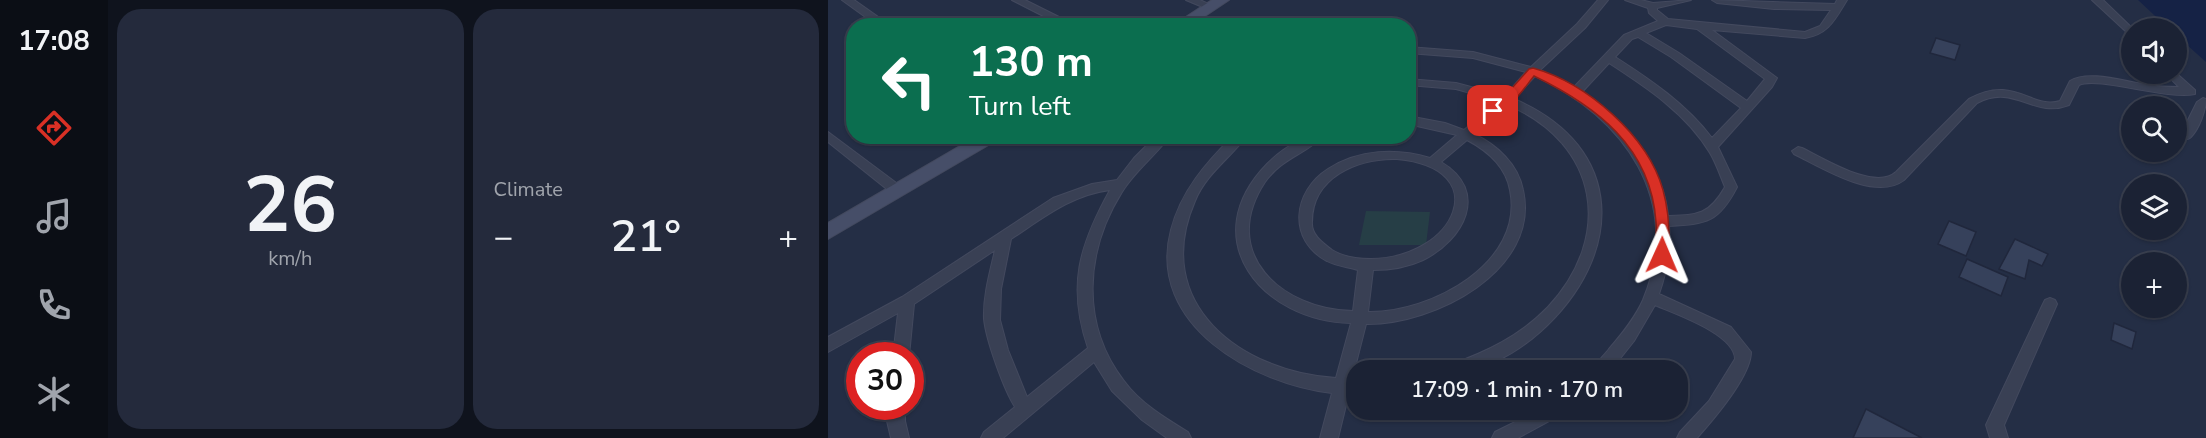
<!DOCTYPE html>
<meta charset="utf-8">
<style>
:root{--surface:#1b2234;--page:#242a3c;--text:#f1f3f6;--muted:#a0a4ac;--line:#393f4f;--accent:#d93025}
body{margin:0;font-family:"Nunito Sans",sans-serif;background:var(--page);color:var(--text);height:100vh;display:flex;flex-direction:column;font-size:22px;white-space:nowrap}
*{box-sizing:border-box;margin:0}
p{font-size:20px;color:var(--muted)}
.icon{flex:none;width:33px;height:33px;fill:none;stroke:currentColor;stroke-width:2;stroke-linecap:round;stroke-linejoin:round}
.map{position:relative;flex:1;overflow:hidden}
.side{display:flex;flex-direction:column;gap:9px;padding:9px;background:#0f131d;width:720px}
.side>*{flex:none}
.banner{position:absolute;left:18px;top:18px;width:570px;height:126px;border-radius:24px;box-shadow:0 2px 4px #0004,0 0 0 2px var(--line);background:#0b6e4f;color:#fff;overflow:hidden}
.buttons{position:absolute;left:1293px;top:18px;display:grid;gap:12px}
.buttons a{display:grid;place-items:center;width:66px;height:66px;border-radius:50%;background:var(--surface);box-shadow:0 2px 4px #0004,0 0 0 2px var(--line);font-size:30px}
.speed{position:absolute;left:18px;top:342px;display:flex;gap:12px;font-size:30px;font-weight:700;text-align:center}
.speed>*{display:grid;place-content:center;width:78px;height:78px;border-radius:50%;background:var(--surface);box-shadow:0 2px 4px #0004,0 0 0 2px var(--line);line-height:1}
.speed .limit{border:9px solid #d22;background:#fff;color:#111}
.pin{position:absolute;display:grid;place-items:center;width:51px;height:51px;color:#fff;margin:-26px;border-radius:12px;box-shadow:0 3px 9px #0006}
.me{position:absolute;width:66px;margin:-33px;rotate:1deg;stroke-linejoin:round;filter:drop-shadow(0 0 4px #0008)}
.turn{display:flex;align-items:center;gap:21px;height:126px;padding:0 24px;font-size:27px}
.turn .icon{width:78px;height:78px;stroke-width:2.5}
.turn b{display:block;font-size:42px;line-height:51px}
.big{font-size:45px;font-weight:600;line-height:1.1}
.side .card{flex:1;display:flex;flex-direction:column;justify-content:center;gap:9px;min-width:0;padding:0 21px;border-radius:24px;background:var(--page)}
.side .dial{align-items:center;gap:0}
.dial b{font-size:78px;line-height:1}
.heat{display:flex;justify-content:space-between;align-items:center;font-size:33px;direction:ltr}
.side .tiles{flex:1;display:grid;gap:9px;grid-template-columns:repeat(2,1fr)}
.trip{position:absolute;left:518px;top:360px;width:342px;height:60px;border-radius:24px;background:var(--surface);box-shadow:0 2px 4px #0004,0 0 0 2px var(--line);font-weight:600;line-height:60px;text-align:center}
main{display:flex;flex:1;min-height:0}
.menu{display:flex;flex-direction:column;width:108px;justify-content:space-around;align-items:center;background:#0b0e15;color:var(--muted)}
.menu .icon{width:42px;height:42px}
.menu .current{color:var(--accent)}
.menu b{font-size:27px;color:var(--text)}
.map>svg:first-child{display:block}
</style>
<main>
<nav class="menu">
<b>17:08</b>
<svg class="icon current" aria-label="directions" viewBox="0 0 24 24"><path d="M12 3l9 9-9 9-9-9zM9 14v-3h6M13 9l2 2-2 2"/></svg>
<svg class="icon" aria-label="music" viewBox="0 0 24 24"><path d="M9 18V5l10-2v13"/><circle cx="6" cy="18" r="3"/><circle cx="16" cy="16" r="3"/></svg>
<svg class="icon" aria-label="phone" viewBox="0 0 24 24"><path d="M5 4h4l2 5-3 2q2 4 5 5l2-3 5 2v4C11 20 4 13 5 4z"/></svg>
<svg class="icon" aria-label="climate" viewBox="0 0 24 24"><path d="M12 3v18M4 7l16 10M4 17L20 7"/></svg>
</nav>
<section class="side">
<div class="tiles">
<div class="card dial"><b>26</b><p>km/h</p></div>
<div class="card"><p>Climate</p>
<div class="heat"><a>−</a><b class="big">21°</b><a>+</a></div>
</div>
</div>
</section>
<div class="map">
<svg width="1378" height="438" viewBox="0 0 1378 438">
<rect width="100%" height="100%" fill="#242e45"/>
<path fill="#263e46" d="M538,211L602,212L598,245H531Z"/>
<path fill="#152245" d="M1310,0H1378V62L1349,36L1348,28H1340Z"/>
<g fill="#36415b" stroke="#20273c" stroke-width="1.5">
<path d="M1108,38L1132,45L1127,60L1102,53Z"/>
<path d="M1121,221L1148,232L1138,256L1110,244Z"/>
<path d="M1187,239L1220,254L1214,266L1201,260L1197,279L1171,269Z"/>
<path d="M1139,259L1180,277L1173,296L1131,277Z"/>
<path d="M1286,323L1308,332L1304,349L1283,340Z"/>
<path d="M1038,409L1094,438H1025Z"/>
</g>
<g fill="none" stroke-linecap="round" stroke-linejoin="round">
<defs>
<g id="minor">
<path d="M14,0H26L63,26H50Z"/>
<path d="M184,0H197L249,26H235Z"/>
<path d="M358,0H372L387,7L382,10Z"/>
<path d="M770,0H780L757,28L712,70L746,87L796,35L830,21L821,13L820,8L797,0H813L825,3L863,0L829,8V10L840,19L977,32L992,26L1003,10L946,9L889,3L884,0L1007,4L1009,0H1019C1007,19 1001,34 977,38L884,30L949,78L944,87L890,147L909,187C891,222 879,224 841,226C843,250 839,271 831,294L903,327L923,352C923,376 885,420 869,438H849L852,432L881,401L907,359C907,334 847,314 827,305L806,341L783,370H765C768,362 776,356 781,349C794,334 807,318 815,300C856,201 797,117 707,76L686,99C799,147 797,256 712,332C687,354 653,374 619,370L621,365C658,352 692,336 720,307C786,236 771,144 680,105L646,134C669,145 690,164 695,190C713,270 606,325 538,324L524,379H528V393H521L510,438H492L504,393C426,384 318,325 343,230C353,191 378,163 405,136H419C402,158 378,174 367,201C322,304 413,372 508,378L523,323C434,321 366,239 439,164C454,149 473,136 495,136C478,154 454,158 437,182C390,253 454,310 525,311L530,270C521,267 508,266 499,261C459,240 465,191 500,169C531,149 569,148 602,158L629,135L580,124V116L617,123L636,130L671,101L628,89L580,85V79L628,83L677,96L698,72L645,58L580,53V47L645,52L703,67L749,24ZM838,25L869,29L937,79L919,101L851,53L818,33ZM810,37L843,57L913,108L884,138C858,104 823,80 787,57L804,39ZM781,63C818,87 859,114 882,153C888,163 892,175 897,187C881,215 870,215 840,216C835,163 794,121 754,92ZM639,140C660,151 678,167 682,190C697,263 603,313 540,312L545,270C561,270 580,267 595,260C636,240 662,191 613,162ZM569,159C668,168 628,258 543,259C530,259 515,257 504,250C495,243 483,235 484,222C484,177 530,158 569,159Z"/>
<path d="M1264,0H1275L1304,28V37Z"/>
<path d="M1348,73L1367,90V94C1338,100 1270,76 1251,85L1241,105C1205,119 1187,83 1149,103L1076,180C1047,202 993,167 966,154L964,151L970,147L974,148C997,159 1047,191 1068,172L1141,99C1187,74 1203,110 1232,101L1242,81C1262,69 1300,83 1322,85C1332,87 1341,87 1351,87L1338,74Z"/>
<path d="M1375,98L1378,99C1378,110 1371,129 1363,137C1360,141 1353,140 1348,140V132H1354L1369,102Z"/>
<path d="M0,132L75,188L77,191L75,194H65L0,142Z"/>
<path d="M328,136H342C327,156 307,171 294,192C257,251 252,324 296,381C312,403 337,418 360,432L363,438H339L314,420L284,391L266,362L175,438H153L156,432L187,407C176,390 158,340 156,319C155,296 162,272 167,250L86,304L81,356H65L70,313L0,352V337L74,297L225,198L264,184L289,180L306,158ZM282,190C251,246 239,286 260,348L199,397L180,350L172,320L173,289L183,239C215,218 243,195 282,190Z"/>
<path d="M1222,298L1227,300L1229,304L1176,425L1180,438H1162L1158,425L1215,304L1217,300Z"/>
<path d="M61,406H77V421L81,438H63L59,421Z"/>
<path d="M711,410H734L732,415L690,438H664L667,432Z"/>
</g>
<g id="secondary">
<path d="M384,0H401L362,26H344Z"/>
<path d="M149,136H171L169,140L0,239V223Z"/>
</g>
</defs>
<use href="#minor" stroke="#43495e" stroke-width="2"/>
<use href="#secondary" stroke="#43495e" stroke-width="2"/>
<use href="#minor" fill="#394054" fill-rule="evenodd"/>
<use href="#secondary" fill="#464e68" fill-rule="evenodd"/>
</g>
<path fill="#d93025" stroke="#8d1f18" stroke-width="1.5" d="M705,68C759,83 820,136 835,190C841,212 842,232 841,255L839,258H829L827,255C827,244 829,233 828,222C823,147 768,106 706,76C696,88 678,117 661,114V109L675,98L701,69Z"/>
</svg>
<div class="buttons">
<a><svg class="icon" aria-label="sound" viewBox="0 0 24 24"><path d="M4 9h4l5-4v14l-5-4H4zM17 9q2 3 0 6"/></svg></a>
<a><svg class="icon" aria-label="search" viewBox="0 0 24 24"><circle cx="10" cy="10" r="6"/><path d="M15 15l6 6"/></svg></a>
<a><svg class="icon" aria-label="layers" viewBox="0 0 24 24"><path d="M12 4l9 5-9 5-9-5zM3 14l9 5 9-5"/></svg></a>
<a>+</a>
</div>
<div class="speed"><div class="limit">30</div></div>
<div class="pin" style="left:665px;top:111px;background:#d93025"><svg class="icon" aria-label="arrive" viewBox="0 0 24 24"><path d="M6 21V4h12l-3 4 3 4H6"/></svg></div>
<svg class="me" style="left:834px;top:255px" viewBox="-20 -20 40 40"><path d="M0-17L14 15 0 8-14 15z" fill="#d93025" stroke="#fff" stroke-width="4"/></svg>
<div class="trip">17:09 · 1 min · 170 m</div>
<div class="banner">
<div class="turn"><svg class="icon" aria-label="left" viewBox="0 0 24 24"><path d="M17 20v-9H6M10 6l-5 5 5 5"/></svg><div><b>130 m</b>Turn left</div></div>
</div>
</div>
</main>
